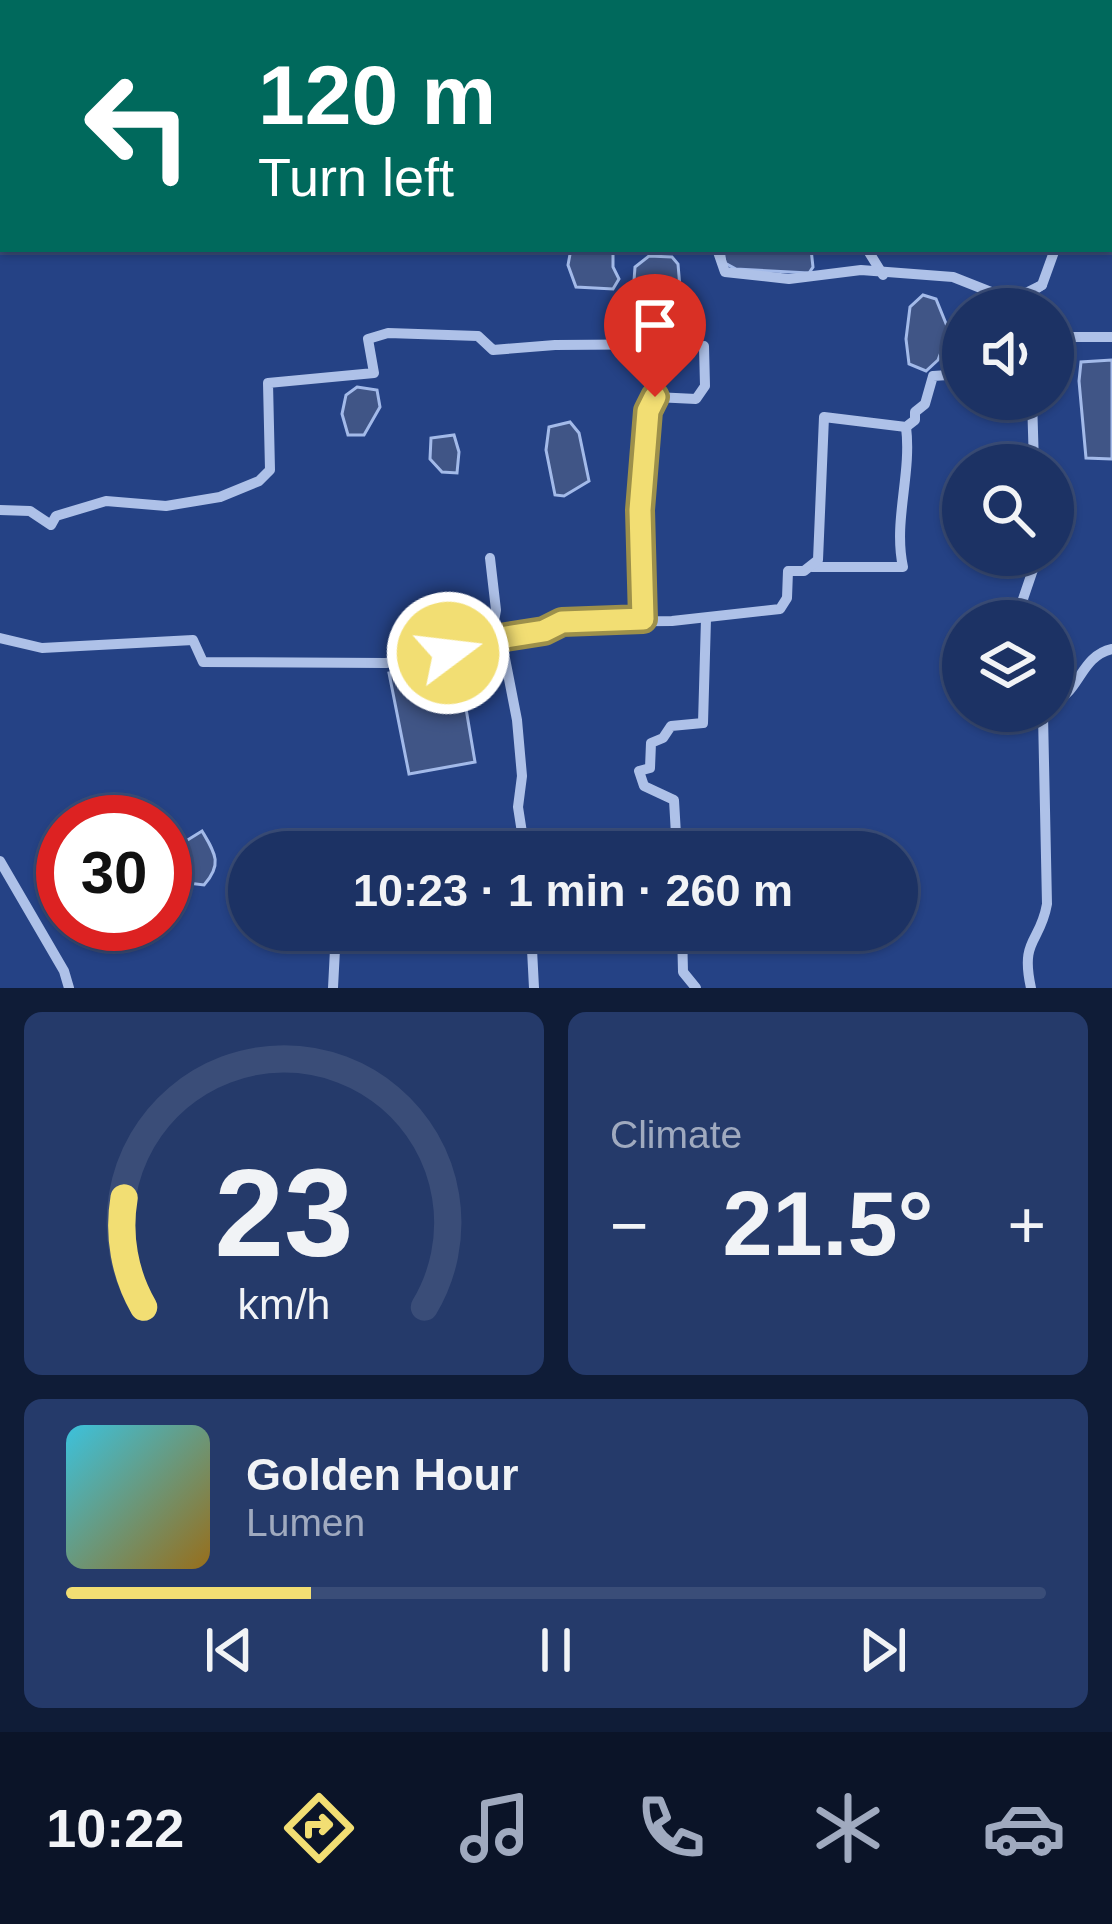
<!DOCTYPE html>
<meta charset="utf-8">
<style>
:root{--surface:#1c3264;--page:#253a6a;--text:#f1f3f6;--muted:#a0aabf;--line:#3a4d78;--accent:#f2de73}
body{margin:0;font-family:Arial,sans-serif;background:var(--page);color:var(--text);height:100vh;display:flex;flex-direction:column;font-size:45px;white-space:nowrap}
*{box-sizing:border-box;margin:0}
p{font-size:39px;color:var(--muted)}
.icon{flex:none;width:66px;height:66px;fill:none;stroke:currentColor;stroke-width:2;stroke-linecap:round;stroke-linejoin:round}
.map{position:relative;height:988px;overflow:hidden}
.panel{display:flex;flex-direction:column;gap:24px;padding:24px;background:#0f1c37;flex:1}
.panel>*{flex:none}
.top-card{position:absolute;left:0px;top:0px;width:1113px;height:252px;box-shadow:0 3px 9px #0004,0 0 0 3px var(--line);background:#00695c;color:#fff;overflow:hidden}
.buttons{position:absolute;left:942px;top:288px;display:grid;gap:24px}
.buttons a{display:grid;place-items:center;width:132px;height:132px;border-radius:50%;background:var(--surface);box-shadow:0 3px 9px #0004,0 0 0 3px var(--line);font-size:60px}
.speed{position:absolute;left:36px;top:795px;display:flex;gap:24px;font-size:60px;font-weight:700;text-align:center}
.speed>*{display:grid;place-content:center;width:156px;height:156px;border-radius:50%;background:var(--surface);box-shadow:0 3px 9px #0004,0 0 0 3px var(--line);line-height:1}
.speed .limit{border:18px solid #d22;background:#fff;color:#111}
.pin{position:absolute;display:grid;place-items:center;width:102px;height:102px;color:#fff;margin:-123px -51px;border-radius:50% 50% 50% 0;rotate:-45deg;box-shadow:0 0 12px #0007}
.pin .icon{rotate:45deg}
.me{position:absolute;width:132px;margin:-66px;rotate:75deg;stroke-linejoin:round;filter:drop-shadow(0 0 9px #0008)}
.turn{display:flex;align-items:center;gap:42px;height:252px;padding:0 60px;font-size:54px}
.turn .icon{width:156px;height:156px;stroke-width:2.5}
.turn b{display:block;font-size:84px;line-height:102px}
.big{font-size:90px;font-weight:600;line-height:1.1}
.panel .widget{flex:1;display:flex;flex-direction:column;justify-content:center;gap:18px;min-width:0;padding:0 42px;border-radius:18px;background:var(--page)}
.panel .dial{align-items:center;gap:0}
.dial svg{height:312px;overflow:visible;fill:none;stroke:var(--line);stroke-width:7;stroke-linecap:round;text-anchor:middle}
.dial text{fill:var(--text);stroke:none}
.song{display:flex;align-items:center;gap:36px}
.cover{width:144px;height:144px;border-radius:18px;background:linear-gradient(135deg,hsl(190 70% 55%),hsl(40 70% 35%))}
.played{height:12px;border-radius:6px;background:linear-gradient(90deg,var(--accent) 25%,var(--line) 25%)}
.keys{display:flex;justify-content:space-around;direction:ltr}
.heat{display:flex;justify-content:space-between;align-items:center;font-size:66px;direction:ltr}
.panel .tiles{flex:1;display:grid;gap:24px;grid-template-columns:1fr 1fr}
.widget:last-child{grid-column:span 2}
.trip{position:absolute;left:228px;top:831px;width:690px;height:120px;border-radius:60px;background:var(--surface);box-shadow:0 3px 9px #0004,0 0 0 3px var(--line);font-weight:600;line-height:120px;text-align:center}
.tabs{display:flex;height:192px;justify-content:space-around;align-items:center;background:#0b1428;color:var(--muted)}
.tabs .icon{width:84px;height:84px}
.tabs .active{color:var(--accent)}
.tabs b{font-size:54px;color:var(--text)}
.map>svg:first-child{display:block}
</style>
<div class="map">
<svg width="1112" height="988" viewBox="0 0 1112 988">
<rect width="100%" height="100%" fill="#254285"/>
<g fill="#405586" stroke="#a3bae9" stroke-width="3">
<path d="M571,249H613V267L619,279L613,289L576,287L568,265Z"/>
<path d="M723,249H811L813,267L809,273L736,269L725,263Z"/>
<path d="M649,256L672,257L678,264L680,288L642,289L634,281L635,267Z"/>
<path d="M923,295L936,299L949,331L938,360L926,371L909,364L906,339L910,307Z"/>
<path d="M1112,360V459L1086,458L1079,381L1081,362Z"/>
<path d="M357,387L377,390L380,407L364,435H348L342,414L346,395Z"/>
<path d="M570,422L579,433L589,481L564,496L555,495L546,450L549,427Z"/>
<path d="M454,435L459,452L457,473L442,472L430,459L431,438Z"/>
<path d="M458,661L475,762L409,774L389,673Z"/>
<path d="M202,831C215,853 223,864 204,885L172,881L167,873L165,854Z"/>
</g>
<g fill="none" stroke-linecap="round" stroke-linejoin="round">
<g stroke="#aec1e8" stroke-width="10">
<path d="M301,3V0"/>
<path d="M663,3L667,0"/>
<path d="M894,3L895,0"/>
<path d="M948,3L949,0"/>
<path d="M0,74H3"/>
<path d="M1110,109L1112,105"/>
<path d="M717,249L725,272L789,279L861,270L953,277L996,294L1022,295L1042,285"/>
<path d="M867,249L883,275"/>
<path d="M1014,309V303L1042,285L1055,249"/>
<path d="M1053,337H1112"/>
<path d="M1032,399L1034,465"/>
<path d="M0,510L30,511L51,525L56,516L106,501L166,506L220,497L259,481L270,470L268,383L374,373L368,339L388,333L478,336L493,350L555,345L694,344"/>
<path d="M490,558L496,610L494,621L501,638L517,720L522,776L518,807L525,852"/>
<path d="M812,567H903C893,521 912,474 906,427"/>
<path d="M643,619L640,510L648,411L655,397L696,399L705,386L704,346"/>
<path d="M1026,621L1023,599L1038,555"/>
<path d="M0,638L42,648L193,640L203,662L386,663L544,631L562,622L672,621L780,609L787,598L788,571H804L818,560L824,417L906,427L915,420V412L925,404L933,376L963,374"/>
<path d="M1053,702C1080,693 1080,656 1112,649"/>
<path d="M677,852L674,800L644,786L639,771L650,768L651,743L663,738L671,726L703,723L706,619"/>
<path d="M0,861L64,971L69,988"/>
<path d="M531,930L534,988"/>
<path d="M682,930L683,972L696,988"/>
<path d="M333,988L336,930"/>
<path d="M1031,988C1020,938 1040,944 1047,904L1043,715L1037,711"/>
</g>
</g>
<g fill="none" stroke-linecap="round" stroke-linejoin="round">
<defs>
<path id="route" d="M448,653L493,639L544,631L562,622L643,619L640,510L648,411L655,397"/>
</defs>
<use href="#route" stroke="#9d904b" stroke-width="30"/>
<use href="#route" stroke="#f2de73" stroke-width="21"/>
</g>
</svg>
<div class="buttons">
<a><svg class="icon" aria-label="sound" viewBox="0 0 24 24"><path d="M4 9h4l5-4v14l-5-4H4zM17 9q2 3 0 6"/></svg></a>
<a><svg class="icon" aria-label="search" viewBox="0 0 24 24"><circle cx="10" cy="10" r="6"/><path d="M15 15l6 6"/></svg></a>
<a><svg class="icon" aria-label="layers" viewBox="0 0 24 24"><path d="M12 4l9 5-9 5-9-5zM3 14l9 5 9-5"/></svg></a>
</div>
<div class="speed"><div class="limit">30</div></div>
<div class="pin" style="left:655px;top:397px;background:#d93025"><svg class="icon" aria-label="arrive" viewBox="0 0 24 24"><path d="M6 21V4h12l-3 4 3 4H6"/></svg></div>
<svg class="me" style="left:448px;top:653px" viewBox="-20 -20 40 40"><circle r="17" fill="#f2de73" stroke="#fff" stroke-width="3"/><path d="M0-11L8 9 0 5-8 9z" fill="#fff"/></svg>
<div class="trip">10:23 · 1 min · 260 m</div>
<div class="top-card">
<div class="turn"><svg class="icon" aria-label="left" viewBox="0 0 24 24"><path d="M17 20v-9H6M10 6l-5 5 5 5"/></svg><div><b>120 m</b>Turn left</div></div>
</div>
</div>
<section class="panel">
<div class="tiles">
<div class="widget dial"><svg viewBox="0 0 100 80">
<path d="M14 69A42 42 0 1 1 86 69"/>
<path d="M14 69A42 42 0 0 1 9 41" stroke="#f2de73"/>
<text x="50" y="56" font-size="32" font-weight="700">23</text>
<text x="50" y="72" font-size="11">km/h</text>
</svg></div>
<div class="widget"><p>Climate</p>
<div class="heat"><a>−</a><b class="big">21.5°</b><a>+</a></div>
</div>
<div class="widget">
<div class="song"><i class="cover"></i><div><b>Golden Hour</b><p>Lumen</p></div></div>
<div class="played"></div>
<div class="keys"><svg class="icon" aria-label="previous" viewBox="0 0 24 24"><path d="M18 5L8 12l10 7zM5 5v14"/></svg><svg class="icon" aria-label="pause" viewBox="0 0 24 24"><path d="M8 5v14M16 5v14"/></svg><svg class="icon" aria-label="next" viewBox="0 0 24 24"><path d="M6 5l10 7-10 7zM19 5v14"/></svg></div>
</div>
</div>
</section>
<nav class="tabs">
<b>10:22</b>
<svg class="icon active" aria-label="directions" viewBox="0 0 24 24"><path d="M12 3l9 9-9 9-9-9zM9 14v-3h6M13 9l2 2-2 2"/></svg>
<svg class="icon" aria-label="music" viewBox="0 0 24 24"><path d="M9 18V5l10-2v13"/><circle cx="6" cy="18" r="3"/><circle cx="16" cy="16" r="3"/></svg>
<svg class="icon" aria-label="phone" viewBox="0 0 24 24"><path d="M5 4h4l2 5-3 2q2 4 5 5l2-3 5 2v4C11 20 4 13 5 4z"/></svg>
<svg class="icon" aria-label="climate" viewBox="0 0 24 24"><path d="M12 3v18M4 7l16 10M4 17L20 7"/></svg>
<svg class="icon" aria-label="car" viewBox="0 0 24 24"><path d="M5 17H2v-5l4-1 3-4h7l3 4 3 1v5h-3M9 17h6M6 11h13"/><circle cx="7" cy="17" r="2"/><circle cx="17" cy="17" r="2"/></svg>
</nav>
